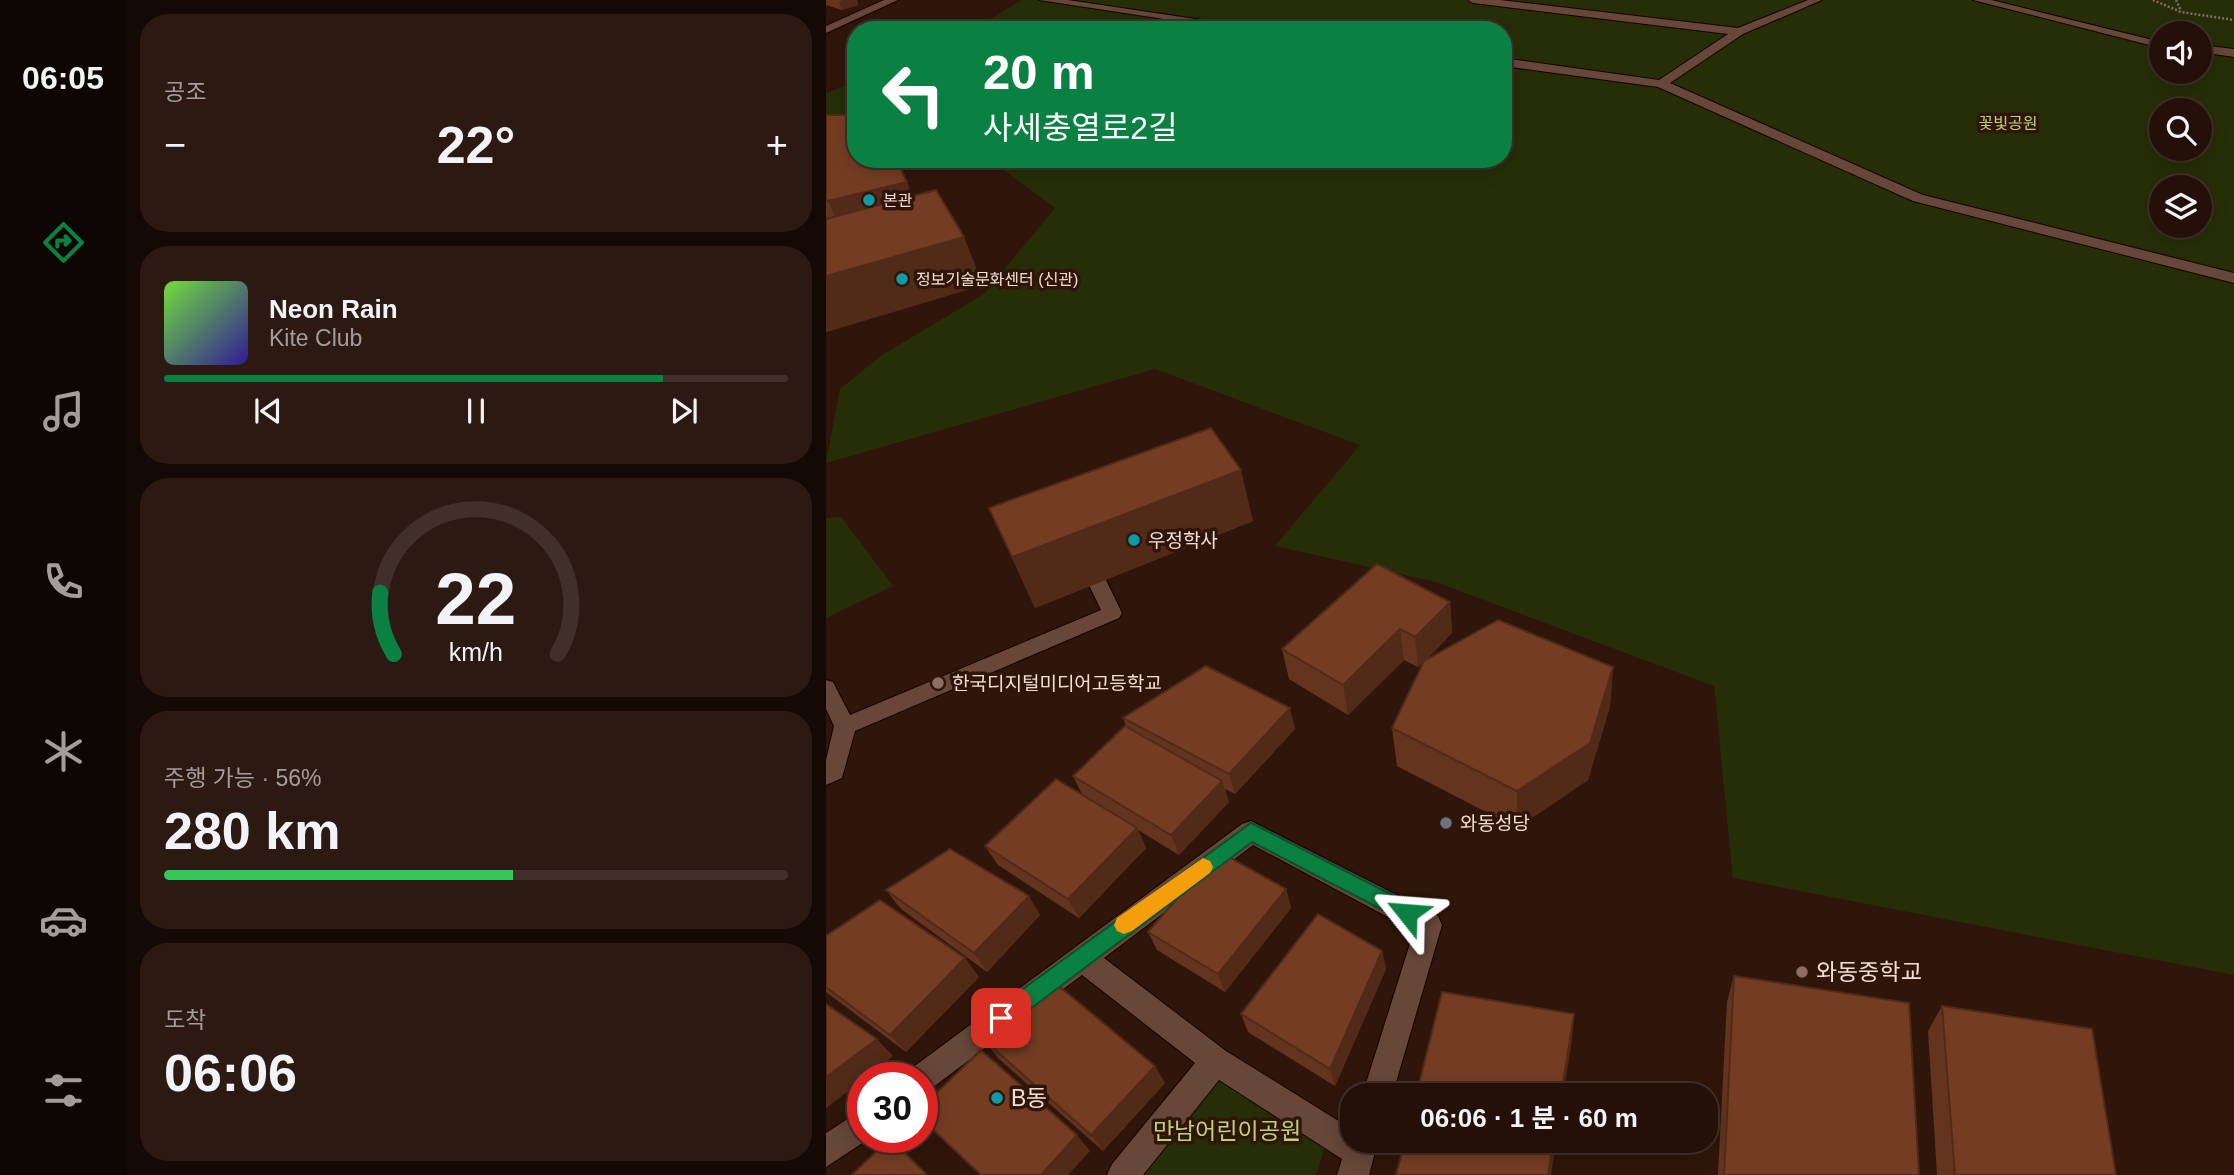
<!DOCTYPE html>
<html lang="ko">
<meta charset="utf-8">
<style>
:root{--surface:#241008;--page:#2c1912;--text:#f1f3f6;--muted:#a39d9c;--line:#413029;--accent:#0b8043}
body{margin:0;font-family:Helvetica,"Noto Sans KR",sans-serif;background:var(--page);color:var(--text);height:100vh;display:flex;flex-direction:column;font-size:26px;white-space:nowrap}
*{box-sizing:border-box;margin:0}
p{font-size:23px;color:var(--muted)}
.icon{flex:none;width:38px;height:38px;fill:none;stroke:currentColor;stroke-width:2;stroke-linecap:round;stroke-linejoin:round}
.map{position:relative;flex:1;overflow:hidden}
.details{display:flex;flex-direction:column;gap:14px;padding:14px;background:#140904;width:700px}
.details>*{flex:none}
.hud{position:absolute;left:21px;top:21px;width:665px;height:147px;border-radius:28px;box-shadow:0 4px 18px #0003,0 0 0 2px var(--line);background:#0b8043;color:#fff;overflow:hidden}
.fabs{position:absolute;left:1323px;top:21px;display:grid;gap:14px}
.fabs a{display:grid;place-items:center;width:63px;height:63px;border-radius:50%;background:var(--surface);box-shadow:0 4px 18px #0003,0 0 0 2px var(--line);font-size:35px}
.speed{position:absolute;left:21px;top:1062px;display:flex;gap:14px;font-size:35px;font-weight:700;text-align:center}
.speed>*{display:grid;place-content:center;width:91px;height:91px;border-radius:50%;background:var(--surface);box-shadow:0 4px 18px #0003,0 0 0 2px var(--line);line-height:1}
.speed .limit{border:10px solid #d22;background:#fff;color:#111}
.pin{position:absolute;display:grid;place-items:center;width:60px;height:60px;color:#fff;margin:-30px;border-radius:14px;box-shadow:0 4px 10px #0006}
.me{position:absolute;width:77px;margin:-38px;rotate:298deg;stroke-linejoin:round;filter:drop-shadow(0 0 5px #0008)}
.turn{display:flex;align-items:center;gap:24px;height:147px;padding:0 21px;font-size:32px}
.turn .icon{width:91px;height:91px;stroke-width:2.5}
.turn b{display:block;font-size:49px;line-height:60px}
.big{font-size:52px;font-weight:700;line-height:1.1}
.details .widget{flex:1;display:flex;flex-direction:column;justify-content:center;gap:10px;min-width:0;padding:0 24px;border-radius:28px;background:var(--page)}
.details .dial{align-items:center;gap:0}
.dial svg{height:182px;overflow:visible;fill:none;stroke:var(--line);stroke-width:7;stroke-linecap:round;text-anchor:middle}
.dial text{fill:var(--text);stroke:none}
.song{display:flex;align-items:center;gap:21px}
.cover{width:84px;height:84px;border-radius:10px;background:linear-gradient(135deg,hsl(100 70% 55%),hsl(250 70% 35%))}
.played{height:7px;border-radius:4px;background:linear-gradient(90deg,var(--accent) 80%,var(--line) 80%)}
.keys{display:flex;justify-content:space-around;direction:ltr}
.heat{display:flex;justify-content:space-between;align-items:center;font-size:38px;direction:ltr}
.charge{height:10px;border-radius:5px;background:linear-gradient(90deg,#34c759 56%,var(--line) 0)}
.trip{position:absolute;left:514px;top:1083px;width:378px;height:70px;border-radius:28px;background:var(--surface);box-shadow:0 4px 18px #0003,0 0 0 2px var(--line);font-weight:700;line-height:70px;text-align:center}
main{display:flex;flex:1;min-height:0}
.tab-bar{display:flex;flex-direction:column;width:126px;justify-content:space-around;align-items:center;background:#0e0603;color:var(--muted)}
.tab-bar .icon{width:49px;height:49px}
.tab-bar .active{color:var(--accent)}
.tab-bar b{font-size:32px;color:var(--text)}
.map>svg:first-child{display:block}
</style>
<main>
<nav class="tab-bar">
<b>06:05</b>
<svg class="icon active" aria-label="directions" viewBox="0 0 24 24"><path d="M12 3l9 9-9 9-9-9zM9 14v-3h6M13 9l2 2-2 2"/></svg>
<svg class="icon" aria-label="music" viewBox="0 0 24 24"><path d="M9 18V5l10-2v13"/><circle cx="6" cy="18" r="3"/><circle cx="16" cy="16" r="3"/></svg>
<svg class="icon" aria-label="phone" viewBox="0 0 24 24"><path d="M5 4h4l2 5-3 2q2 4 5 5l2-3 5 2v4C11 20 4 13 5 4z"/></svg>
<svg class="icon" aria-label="climate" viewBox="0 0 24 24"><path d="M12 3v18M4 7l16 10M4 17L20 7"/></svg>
<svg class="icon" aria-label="car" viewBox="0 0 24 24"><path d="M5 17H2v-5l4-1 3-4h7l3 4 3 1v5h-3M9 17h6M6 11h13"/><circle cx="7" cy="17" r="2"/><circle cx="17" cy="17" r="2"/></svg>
<svg class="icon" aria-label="filters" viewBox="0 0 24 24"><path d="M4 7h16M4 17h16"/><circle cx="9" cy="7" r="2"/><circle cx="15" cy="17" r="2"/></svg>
</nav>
<section class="details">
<div class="widget"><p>공조</p>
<div class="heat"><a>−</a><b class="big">22°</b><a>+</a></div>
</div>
<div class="widget">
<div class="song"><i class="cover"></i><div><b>Neon Rain</b><p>Kite Club</p></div></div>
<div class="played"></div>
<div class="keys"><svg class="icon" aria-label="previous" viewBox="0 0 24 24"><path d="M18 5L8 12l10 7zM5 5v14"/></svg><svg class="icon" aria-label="pause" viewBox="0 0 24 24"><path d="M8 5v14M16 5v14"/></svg><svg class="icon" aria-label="next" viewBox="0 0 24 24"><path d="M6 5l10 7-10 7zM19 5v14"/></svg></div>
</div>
<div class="widget dial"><svg viewBox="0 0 100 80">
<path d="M14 69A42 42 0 1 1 86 69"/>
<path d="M14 69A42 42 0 0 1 8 42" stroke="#0b8043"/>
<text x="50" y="56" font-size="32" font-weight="700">22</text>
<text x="50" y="72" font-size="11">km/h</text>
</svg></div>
<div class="widget"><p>주행 가능 · 56%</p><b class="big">280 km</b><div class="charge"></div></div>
<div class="widget"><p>도착</p><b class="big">06:06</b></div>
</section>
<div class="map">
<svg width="1408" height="1175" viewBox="0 0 1408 1175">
<rect width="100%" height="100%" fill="#30160a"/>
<g fill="#262e07" fill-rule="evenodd">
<path d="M196,0H1408V975L907,878L888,686L610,582L449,546L534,445L329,369L0,463L14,389L56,355L158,294L229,208L163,159H677V30H146ZM1335,33H1374V72H1335ZM1335,110H1374V149H1335ZM1335,187H1374V226H1335Z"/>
<path d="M30,82V142L0,146V93Z"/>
<path d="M15,517L67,586L0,618V518Z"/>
<path d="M392,1071L499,1147L490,1175H310Z"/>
</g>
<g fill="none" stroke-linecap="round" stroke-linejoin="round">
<defs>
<path id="lane" d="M272,576L279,578L296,613L293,618L29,731L16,778L0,785V760L8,726L0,709V680L7,682L24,715L275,610L262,583Z"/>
<g id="street">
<path d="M58,0H72L0,33V26Z"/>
<path d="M213,0H242L443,30H410Z"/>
<path d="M642,0H674L912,28L982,0H996L917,34L844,83L1097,195L1408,273V283L1087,201L832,87L677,66V58L833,80L902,34L647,3Z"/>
<path d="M1147,0H1165L1335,42V48Z"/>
<path d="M1374,45L1408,49V57L1374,52Z"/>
<path d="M425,821L612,916L616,925L566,1096H536L588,931L427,845L278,958L400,1051L527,1130V1141H552L543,1175H511L516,1159L393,1080L317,1175H281L286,1164L369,1063L256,975L106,1088L96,1093V1078H81L86,1068L416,824Z"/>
<path d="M37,1109V1138H44L0,1167V1133Z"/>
</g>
</defs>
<use href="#lane" stroke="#170200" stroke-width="2"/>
<use href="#street" stroke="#170200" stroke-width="2"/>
<g stroke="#856e64" stroke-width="2.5" stroke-dasharray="2 2" stroke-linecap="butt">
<path d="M1327,0L1355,12L1408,20"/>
<path d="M1350,0L1355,11"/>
</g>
<use href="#lane" fill="#664739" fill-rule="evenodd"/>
<use href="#street" fill="#664739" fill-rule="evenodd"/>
</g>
<g fill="#64341e">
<path d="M0,0H31L32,5L16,10L0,5Z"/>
<path d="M0,115L87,197L157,285L0,332Z"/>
<path d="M163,508L427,521L209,608Z"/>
<path d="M624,602L626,633L599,661L787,667L784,706L762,780L691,828L571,766L566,728L598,662L592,667L578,660L522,715L463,679L456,649Z"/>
<path d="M297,718L469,729L409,794L399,789L403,802L353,855L312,830L320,848L253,918L172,865L159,846L256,794L247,776L300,726Z"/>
<path d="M460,889L465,908L399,992L331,950L322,932Z"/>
<path d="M60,890L214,915L161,972L75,909Z"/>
<path d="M0,936L153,977L80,1052L0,992Z"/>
<path d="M556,951L560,969L509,1086L422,1032L415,1014Z"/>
<path d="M908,976L1093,1175H892L901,1002Z"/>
<path d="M1116,1006L1290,1175H1111L1102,1031Z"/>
<path d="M158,1040L339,1083L277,1151L172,1058Z"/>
</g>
<g fill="#512b18">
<path d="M18,0H31L32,5L16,10L13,2Z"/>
<path d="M81,182L100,229L24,248L2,201Z"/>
<path d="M138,237L157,285L0,332V276Z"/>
<path d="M415,470L427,521L209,608L186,557Z"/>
<path d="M624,602L626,633L592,667L589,637Z"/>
<path d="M574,629L578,660L522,715L517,685Z"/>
<path d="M787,667L784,706L762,780L691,828V791Z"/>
<path d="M464,708L469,729L409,794L403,774Z"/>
<path d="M396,781L403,802L353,855L345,835Z"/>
<path d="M311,828L320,848L253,918L242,899Z"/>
<path d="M460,889L465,908L399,992L392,974Z"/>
<path d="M203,896L214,915L161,972L148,953Z"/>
<path d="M556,951L560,969L509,1086L504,1069Z"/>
<path d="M139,958L153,977L80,1052L64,1035Z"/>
<path d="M748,1014L746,1040L737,1096H735Z"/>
<path d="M51,1039L67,1056L39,1078H37V1080L0,1108V1077Z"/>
<path d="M329,1066L339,1083L277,1151L265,1135Z"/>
<path d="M251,1135L264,1151L242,1175H215Z"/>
<path d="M727,1141H730L725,1175H722Z"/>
</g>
<g fill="#743d23" stroke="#512b18" stroke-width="2">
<path d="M0,115H27L30,116V159H70L81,182L2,201L0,199Z"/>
<path d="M110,190L138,237L0,276V219Z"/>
<path d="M385,428L415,470L186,557L163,508Z"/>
<path d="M551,564L624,602L589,637L574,629L517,685L456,649Z"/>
<path d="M672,620L787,667L764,743L691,791L566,728L598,661Z"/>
<path d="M380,666L464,708L403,774L297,718Z"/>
<path d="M299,726L396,781L345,835L247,776Z"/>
<path d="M230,779L311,828L242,899L159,846Z"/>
<path d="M124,849L203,896L148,953L60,890Z"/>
<path d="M392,851L460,889L392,974L322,932Z"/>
<path d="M54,900L139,958L64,1035L0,987V936Z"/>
<path d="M492,914L556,951L504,1069L415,1014Z"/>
<path d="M908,976L1083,1003L1093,1175H898Z"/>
<path d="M222,977L329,1066L265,1135L158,1040Z"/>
<path d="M616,992L748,1014L735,1096H590Z"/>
<path d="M0,1004L51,1039L0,1077Z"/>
<path d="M1116,1006L1266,1029L1290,1175H1129Z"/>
<path d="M155,1050L251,1135L215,1175H155L96,1119V1107Z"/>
<path d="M64,1138L101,1175H26Z"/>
<path d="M579,1141H727L722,1175H570Z"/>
</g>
<path fill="#0b8043" stroke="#07532c" stroke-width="2" d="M425,823L588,906L591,913L588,919L581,922L574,919L426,842L183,1025L175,1028L168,1025L165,1018L168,1010Z"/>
<path fill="#f59e0b" d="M377,858L384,861L387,867L384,873L306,931L298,934L291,931L288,925L291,918Z"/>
<g fill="#0f9aa8" stroke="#30160a" stroke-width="2.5">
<circle cx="43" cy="200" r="7"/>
<circle cx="76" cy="279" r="7"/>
<circle cx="308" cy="540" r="7"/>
<circle cx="171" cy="1098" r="7"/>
</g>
<g fill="#8d6e63" stroke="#30160a" stroke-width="2.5">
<circle cx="112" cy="683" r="7"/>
<circle cx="976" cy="972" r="7"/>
</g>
<circle fill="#6b7280" stroke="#30160a" stroke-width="2.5" cx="620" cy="823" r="7"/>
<g text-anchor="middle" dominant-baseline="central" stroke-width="7" stroke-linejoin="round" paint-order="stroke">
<g font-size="16" fill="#bed279" stroke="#30160a">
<text x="1182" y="123">꽃빛공원</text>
</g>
<g font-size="16" fill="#f2ded6" stroke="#30160a" text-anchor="start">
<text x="57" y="200">본관</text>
<text x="90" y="279">정보기술문화센터 (신관)</text>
</g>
<g font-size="19" fill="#f2ded6" stroke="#30160a" text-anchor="start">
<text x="322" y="540">우정학사</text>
<text x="126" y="683">한국디지털미디어고등학교</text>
<text x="634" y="823">와동성당</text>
</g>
<g font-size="23" fill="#f2ded6" stroke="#30160a" text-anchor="start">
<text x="990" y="972">와동중학교</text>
<text x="185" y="1098">B동</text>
</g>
<g font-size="23" fill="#bed279" stroke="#30160a">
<text x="401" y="1131">만남어린이공원</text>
</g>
</g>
</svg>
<div class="fabs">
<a><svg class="icon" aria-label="sound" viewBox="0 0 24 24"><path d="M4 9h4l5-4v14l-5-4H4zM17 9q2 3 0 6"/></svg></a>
<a><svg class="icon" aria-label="search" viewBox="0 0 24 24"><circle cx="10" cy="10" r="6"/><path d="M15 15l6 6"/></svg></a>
<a><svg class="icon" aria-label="layers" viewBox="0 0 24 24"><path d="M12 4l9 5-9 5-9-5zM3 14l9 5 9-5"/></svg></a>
</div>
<div class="speed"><div class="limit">30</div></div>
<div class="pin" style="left:175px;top:1018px;background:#d93025"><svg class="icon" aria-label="arrive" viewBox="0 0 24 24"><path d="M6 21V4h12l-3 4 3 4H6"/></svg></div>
<svg class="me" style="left:581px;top:913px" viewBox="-20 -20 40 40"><path d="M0-17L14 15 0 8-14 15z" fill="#0b8043" stroke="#fff" stroke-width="4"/></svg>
<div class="trip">06:06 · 1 분 · 60 m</div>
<div class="hud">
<div class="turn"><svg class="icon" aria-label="left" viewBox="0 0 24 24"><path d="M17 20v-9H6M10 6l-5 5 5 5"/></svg><div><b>20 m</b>사세충열로2길</div></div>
</div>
</div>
</main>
